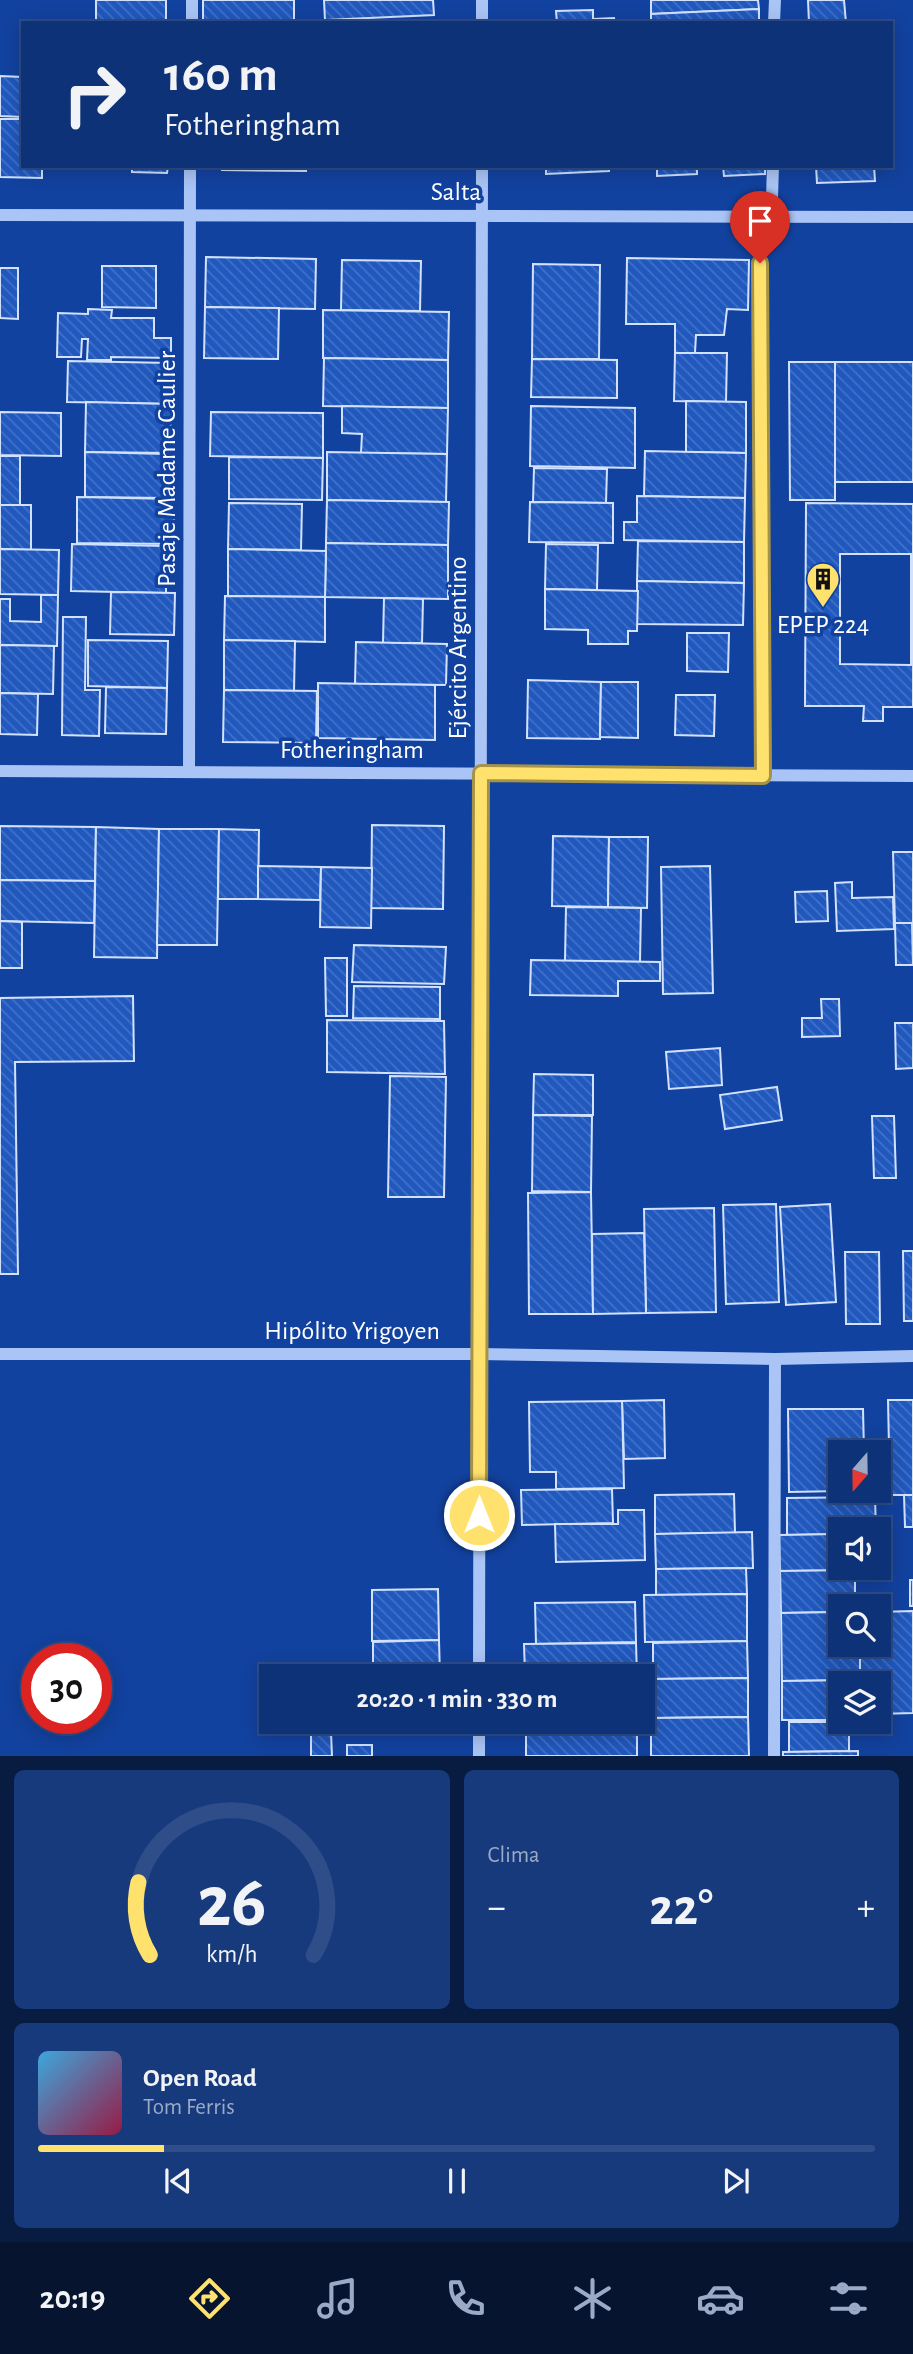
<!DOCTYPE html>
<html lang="es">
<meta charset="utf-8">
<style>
:root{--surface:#0e3277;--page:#173a7c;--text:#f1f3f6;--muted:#9baac6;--line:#2e4d89;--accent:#ffe26d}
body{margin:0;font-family:"Alegreya Sans",sans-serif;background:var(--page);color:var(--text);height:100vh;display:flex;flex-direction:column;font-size:26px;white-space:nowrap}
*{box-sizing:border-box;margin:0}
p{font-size:23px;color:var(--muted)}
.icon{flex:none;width:38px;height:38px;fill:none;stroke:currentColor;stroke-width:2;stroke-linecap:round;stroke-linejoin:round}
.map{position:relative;height:1756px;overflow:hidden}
.sheet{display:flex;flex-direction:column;gap:14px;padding:14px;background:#081c41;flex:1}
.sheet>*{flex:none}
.hud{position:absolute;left:21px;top:21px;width:872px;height:147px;border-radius:0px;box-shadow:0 4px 18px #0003,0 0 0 2px var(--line);background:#0e3277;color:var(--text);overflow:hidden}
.needle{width:46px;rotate:200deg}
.buttons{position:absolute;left:828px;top:1440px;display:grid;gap:14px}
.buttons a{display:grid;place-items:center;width:63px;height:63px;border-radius:0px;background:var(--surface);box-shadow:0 4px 18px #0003,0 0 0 2px var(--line);font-size:35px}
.speed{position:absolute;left:21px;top:1643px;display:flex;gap:14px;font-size:35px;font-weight:700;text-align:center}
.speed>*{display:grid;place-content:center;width:91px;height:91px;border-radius:50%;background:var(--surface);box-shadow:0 4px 18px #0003,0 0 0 2px var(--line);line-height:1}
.speed .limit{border:10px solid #d22;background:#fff;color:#111}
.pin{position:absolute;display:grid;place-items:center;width:60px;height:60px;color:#fff;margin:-72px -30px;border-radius:50% 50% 50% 0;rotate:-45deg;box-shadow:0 0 7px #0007}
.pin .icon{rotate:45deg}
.me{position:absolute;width:77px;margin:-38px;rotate:0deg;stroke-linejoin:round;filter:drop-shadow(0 0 5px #0008)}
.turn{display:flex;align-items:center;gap:24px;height:147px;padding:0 28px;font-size:32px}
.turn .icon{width:91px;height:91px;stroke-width:2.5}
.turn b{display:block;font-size:49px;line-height:60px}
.big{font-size:52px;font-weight:600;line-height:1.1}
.sheet .tile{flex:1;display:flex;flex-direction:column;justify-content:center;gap:10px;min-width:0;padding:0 24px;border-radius:10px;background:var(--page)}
.sheet .dial{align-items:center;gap:0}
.dial svg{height:182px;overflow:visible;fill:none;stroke:var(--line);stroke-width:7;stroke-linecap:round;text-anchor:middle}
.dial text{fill:var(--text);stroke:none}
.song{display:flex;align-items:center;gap:21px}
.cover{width:84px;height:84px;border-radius:10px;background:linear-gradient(135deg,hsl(200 70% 55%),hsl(340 70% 35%))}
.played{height:7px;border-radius:4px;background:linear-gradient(90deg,var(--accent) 15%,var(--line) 15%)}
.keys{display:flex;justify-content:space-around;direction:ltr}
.heat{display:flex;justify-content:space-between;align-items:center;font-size:38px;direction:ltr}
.sheet .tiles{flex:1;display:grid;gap:14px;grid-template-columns:1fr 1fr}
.tile:last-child{grid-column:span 2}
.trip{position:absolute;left:259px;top:1664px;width:396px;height:70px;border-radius:0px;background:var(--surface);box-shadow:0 4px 18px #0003,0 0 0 2px var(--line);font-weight:600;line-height:70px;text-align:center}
.menu{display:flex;height:112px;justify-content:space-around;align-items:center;background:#061430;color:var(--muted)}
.menu .icon{width:49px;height:49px}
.menu .selected{color:var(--accent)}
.menu b{font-size:32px;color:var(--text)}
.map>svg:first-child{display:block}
</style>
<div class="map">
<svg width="913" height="1756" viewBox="0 0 913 1756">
<defs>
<pattern id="building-back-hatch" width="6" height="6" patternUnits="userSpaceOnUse" patternTransform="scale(1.75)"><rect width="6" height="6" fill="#2058be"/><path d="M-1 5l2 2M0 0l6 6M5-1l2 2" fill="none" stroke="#4171c8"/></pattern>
</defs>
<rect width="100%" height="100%" fill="#12429f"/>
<g fill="url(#building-back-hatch)" stroke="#d2e2fe" stroke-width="2" fill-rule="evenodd">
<rect x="96" y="0" width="70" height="23"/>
<rect x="203" y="0" width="91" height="23"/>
<path d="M324,0H433L434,15L325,20Z"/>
<path d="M651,0H758L759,9L651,14Z"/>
<path d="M808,0H844L846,23H809Z"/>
<path d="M759,9V23H651V14Z"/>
<path d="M593,10V19L614,18L615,23H557L556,11Z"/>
<path d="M0,76L23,77V117L0,116Z"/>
<path d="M0,119H23V166H42V178L0,177Z"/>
<path d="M132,166H168L167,173L132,172Z"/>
<path d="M222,166H306V171L222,170Z"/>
<path d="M546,166H609V171L546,174Z"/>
<path d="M657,166H697V174L657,176Z"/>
<path d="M723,166H765V174L724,176Z"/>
<path d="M816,166H874L875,181L817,183Z"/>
<path d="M206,257L316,259L315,309L205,307Z"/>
<path d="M627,258L749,260L748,310L727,309L724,335H696L695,353H675V324H626Z"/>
<path d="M342,260L421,261L420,311L341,310Z"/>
<path d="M533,264L600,265L599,359H532Z"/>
<path d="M102,266H156V308L102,307Z"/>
<path d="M0,268H18V319L0,318Z"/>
<path d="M205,307L279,308L278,359L204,358Z"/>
<path d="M88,309L112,310L111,318H154V338H171V358L111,357V360H87L88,339H82L81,357H57L58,313L88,314Z"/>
<path d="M323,310L449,312L448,360L323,358Z"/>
<path d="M675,353H727L726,402L674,401Z"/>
<path d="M324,358L448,360V408L323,406Z"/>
<path d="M532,359L617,360V398L531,397Z"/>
<path d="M68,361L171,363V404L67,402Z"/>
<path d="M789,362H835V500H790Z"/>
<rect x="835" y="362" width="78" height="120"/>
<path d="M686,401L746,402V453L686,452Z"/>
<path d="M86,402L171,404L170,453L85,452Z"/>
<path d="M342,406L448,408L447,454L361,453L362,434L342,433Z"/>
<path d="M531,406L635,408V468L530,466Z"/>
<path d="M0,412L61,413V456L0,455Z"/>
<path d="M211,412L323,413V458L210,456Z"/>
<path d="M645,451L746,453L745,498L644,496Z"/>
<path d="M85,452L167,454L166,498L85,497Z"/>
<path d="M327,452L447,454L446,502L327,500Z"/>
<rect x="0" y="456" width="20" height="49"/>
<path d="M229,457L323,458L322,500L229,499Z"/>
<path d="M534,468L607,469L606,503L533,502Z"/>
<path d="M637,496L745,498L744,542L624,540V522H637Z"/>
<path d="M77,497L174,499V544L77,543Z"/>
<path d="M327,500L449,502L448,545L326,543Z"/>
<path d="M530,502L613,503V543L529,542Z"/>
<path d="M229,503L302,504L301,550L228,549Z"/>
<path d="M806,503L913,504V707H883V721H863L864,706H805ZM840,554H911V665L840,664Z"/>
<path d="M0,505H31V550L0,549Z"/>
<path d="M638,541L744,542V583L637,581Z"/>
<path d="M326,543L448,545V599L325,597Z"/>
<path d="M72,544L166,546V593L71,591Z"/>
<path d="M546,544L598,545L597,590L545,589Z"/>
<path d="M0,549L59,550L58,595L0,594Z"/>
<path d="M228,549L326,551L325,597L228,596Z"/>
<path d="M637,581L744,583L743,625L637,624Z"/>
<path d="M545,589L638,591L637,631H628V644H588V630L545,629Z"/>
<path d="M111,592L175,593L174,635L110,634Z"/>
<path d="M41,595H58L57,646L0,645V599H10V621L41,622Z"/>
<path d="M225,596L325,597V642L224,640Z"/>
<path d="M384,598L423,599L422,643H383Z"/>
<path d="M63,617H86L85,690H100L99,736L62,735Z"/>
<path d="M687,633H729L728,672L687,671Z"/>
<path d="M88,640L168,641L167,688L88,686Z"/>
<path d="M224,640L295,641L294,691L224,690Z"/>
<path d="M356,642L447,644L446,685L355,684Z"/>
<path d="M0,645L54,646L53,694L0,693Z"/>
<path d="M528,680L601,682L600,739L527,738Z"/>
<path d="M601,682H638V738L600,737Z"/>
<path d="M318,683L435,685V740L318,738Z"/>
<path d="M106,687L167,688L166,734L105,733Z"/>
<path d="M224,690L317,691L316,743L223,742Z"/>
<path d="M0,693L38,694L37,735L0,734Z"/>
<path d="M676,695H715L714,736L675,735Z"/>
<path d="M372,825L444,826L443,909L371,908Z"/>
<path d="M0,826L96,827L95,881L0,880Z"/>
<path d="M96,827L159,829L157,958L94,957Z"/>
<path d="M159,829H219L217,945H157Z"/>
<path d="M219,829L259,830L258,899H218Z"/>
<path d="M553,836L609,837L608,907L552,906Z"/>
<path d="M609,837H648L647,908L608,907Z"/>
<path d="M893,852H913V923H895Z"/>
<path d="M258,866L321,867L320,900L258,899Z"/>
<path d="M710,866L713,993L663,994L661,867Z"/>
<path d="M321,867L372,868L371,928L320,927Z"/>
<path d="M0,880L95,881L94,923L0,921Z"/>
<path d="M852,882V898L893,897L894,929L837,931L835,883Z"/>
<path d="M827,891L828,921L796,922L795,892Z"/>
<path d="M566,907L641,908L640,962L565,961Z"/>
<path d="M0,921L22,922V968H0Z"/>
<path d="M895,923H912L913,965H896Z"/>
<path d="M354,945L446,947L444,984L352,982Z"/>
<path d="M325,958H347V1016H326Z"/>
<path d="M531,960L660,962V981H618V996L530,995Z"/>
<path d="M354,986L440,987V1019L353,1018Z"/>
<path d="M133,996L134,1061L15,1062L18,1274H0V998Z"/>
<path d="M821,999H839L840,1036L802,1037V1018H822Z"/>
<path d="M327,1020L444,1021L445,1074L327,1072Z"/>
<path d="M895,1023H913V1068L896,1069Z"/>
<path d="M720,1048L722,1085L669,1089L666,1052Z"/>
<path d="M534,1074L593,1075V1115H533Z"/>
<path d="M390,1076L446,1077L444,1197H388Z"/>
<path d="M777,1087L782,1120L725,1129L720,1095Z"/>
<path d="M533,1115L592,1116L591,1192L532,1191Z"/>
<path d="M872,1116H894L896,1178H874Z"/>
<path d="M591,1192L593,1314H529L528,1193Z"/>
<path d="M776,1204L779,1302L726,1304L723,1205Z"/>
<path d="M830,1204L836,1302L786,1305L780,1207Z"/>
<path d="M714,1208L716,1312L646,1313L644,1209Z"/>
<path d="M644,1233L646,1313L593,1314L592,1234Z"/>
<path d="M903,1251H913V1321H904Z"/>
<path d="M845,1252H879L880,1324H846Z"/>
<path d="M664,1400L665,1458L624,1459L622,1401Z"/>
<path d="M888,1400H913V1495H890Z"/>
<path d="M622,1401L624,1488L556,1489V1472H530L529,1402Z"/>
<path d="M788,1409H863L864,1452H840L841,1491L789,1492Z"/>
<path d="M612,1489L613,1523L522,1525L521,1490Z"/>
<path d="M734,1494L735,1533L655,1534V1495Z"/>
<path d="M904,1495H913V1527H905Z"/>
<path d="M875,1497L876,1530H840V1534L787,1535V1498Z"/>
<path d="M618,1510H644L645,1560L556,1562L555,1524H618Z"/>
<path d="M752,1532L753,1568L656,1569L655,1534Z"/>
<path d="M840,1534V1568L876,1570L780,1571L779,1535Z"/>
<path d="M746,1568L747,1594L656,1595V1569Z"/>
<path d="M855,1570V1606H840V1612L781,1613L780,1571Z"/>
<rect x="910" y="1580" width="3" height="26"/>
<path d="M438,1589L439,1640L372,1641V1590Z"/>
<path d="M747,1594V1641L645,1642L644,1595Z"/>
<path d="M635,1602L636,1642L536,1644L535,1603Z"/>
<path d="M913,1611V1713L878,1714V1684H860V1645H878V1612Z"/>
<path d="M840,1612V1645H860V1680L782,1681L781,1613Z"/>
<path d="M439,1640L440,1676H373V1642Z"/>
<path d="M747,1641L748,1678L653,1679V1643Z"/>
<path d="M636,1643L637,1676H525L524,1644Z"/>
<path d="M642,1678H643L644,1717H642Z"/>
<path d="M748,1678V1717L651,1718L650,1679Z"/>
<path d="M860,1680V1684H840V1720H782V1681Z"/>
<path d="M748,1717L749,1756H651V1718Z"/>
<rect x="526" y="1722" width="111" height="34"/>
<path d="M789,1722H849V1751L789,1752Z"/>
<path d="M311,1732H331L332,1756H311Z"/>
<rect x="347" y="1745" width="25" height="11"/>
<path d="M858,1751V1756H783V1752Z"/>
</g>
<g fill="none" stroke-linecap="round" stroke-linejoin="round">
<g stroke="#a9c4f5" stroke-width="12">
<path d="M192,23V0"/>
<path d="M482,23V0"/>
<path d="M774,23L775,0"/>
<path d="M0,215L913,217"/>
<path d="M0,771L913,776"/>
<path d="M189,772L190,166"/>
<path d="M763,776L760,236L763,217L772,197L773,166"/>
<path d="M0,1354H479L775,1359L913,1356"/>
<path d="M479,1676L482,166"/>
<path d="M479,1756V1722"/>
<path d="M774,1756L775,1359"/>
</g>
</g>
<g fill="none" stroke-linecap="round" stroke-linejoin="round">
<defs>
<path id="route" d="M479,1515L481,773L763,776L760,263"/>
</defs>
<use href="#route" stroke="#a69347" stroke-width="18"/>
<use href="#route" stroke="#ffe26d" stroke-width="12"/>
</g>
<defs>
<symbol id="building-pin" viewBox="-11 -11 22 30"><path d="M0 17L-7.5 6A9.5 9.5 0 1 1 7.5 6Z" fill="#ffe26d" stroke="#12429f"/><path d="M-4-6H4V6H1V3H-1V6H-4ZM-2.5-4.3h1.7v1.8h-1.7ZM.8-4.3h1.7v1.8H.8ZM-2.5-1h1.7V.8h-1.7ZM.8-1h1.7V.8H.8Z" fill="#111"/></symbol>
</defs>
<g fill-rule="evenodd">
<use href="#building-pin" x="804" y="560" width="38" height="52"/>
</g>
<g text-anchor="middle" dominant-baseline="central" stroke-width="7" stroke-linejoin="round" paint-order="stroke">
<g font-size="26" fill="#fff" stroke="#12429f">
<text x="456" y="192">Salta</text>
<text transform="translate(167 469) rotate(-90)">Pasaje Madame Caulier</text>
<text transform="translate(458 648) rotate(-90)">Ejército Argentino</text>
<text x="352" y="750">Fotheringham</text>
<text x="352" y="1331">Hipólito Yrigoyen</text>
</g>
<g font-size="26" fill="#fff" stroke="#12429f">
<text x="823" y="625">EPEP 224</text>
</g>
</g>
</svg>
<div class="buttons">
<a><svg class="needle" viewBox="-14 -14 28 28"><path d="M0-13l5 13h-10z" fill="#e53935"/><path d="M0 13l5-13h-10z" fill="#9baac6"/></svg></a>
<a><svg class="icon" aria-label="sound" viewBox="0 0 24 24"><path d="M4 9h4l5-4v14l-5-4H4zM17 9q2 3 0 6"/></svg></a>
<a><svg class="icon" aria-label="search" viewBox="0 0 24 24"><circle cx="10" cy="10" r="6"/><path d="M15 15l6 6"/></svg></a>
<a><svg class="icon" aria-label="layers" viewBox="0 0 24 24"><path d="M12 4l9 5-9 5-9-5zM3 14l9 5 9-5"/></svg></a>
</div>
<div class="speed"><div class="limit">30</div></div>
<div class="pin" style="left:760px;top:263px;background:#d93025"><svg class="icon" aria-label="arrive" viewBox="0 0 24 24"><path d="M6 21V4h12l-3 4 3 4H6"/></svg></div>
<svg class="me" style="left:479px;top:1515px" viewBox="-20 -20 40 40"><circle r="17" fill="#ffe26d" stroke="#fff" stroke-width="3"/><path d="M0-11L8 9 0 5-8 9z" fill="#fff"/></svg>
<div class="trip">20:20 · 1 min · 330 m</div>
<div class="hud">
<div class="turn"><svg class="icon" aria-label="right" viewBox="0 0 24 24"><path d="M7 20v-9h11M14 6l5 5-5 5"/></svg><div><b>160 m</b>Fotheringham</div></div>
</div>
</div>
<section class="sheet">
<div class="tiles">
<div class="tile dial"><svg viewBox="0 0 100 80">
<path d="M14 69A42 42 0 1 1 86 69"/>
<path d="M14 69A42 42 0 0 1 9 37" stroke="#ffe26d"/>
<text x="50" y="56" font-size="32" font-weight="700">26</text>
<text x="50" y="72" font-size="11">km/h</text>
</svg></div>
<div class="tile"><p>Clima</p>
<div class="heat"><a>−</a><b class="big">22°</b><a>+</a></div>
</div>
<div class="tile">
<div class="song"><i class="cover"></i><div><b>Open Road</b><p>Tom Ferris</p></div></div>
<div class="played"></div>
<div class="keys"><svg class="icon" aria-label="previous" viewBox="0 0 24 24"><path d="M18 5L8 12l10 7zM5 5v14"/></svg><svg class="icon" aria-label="pause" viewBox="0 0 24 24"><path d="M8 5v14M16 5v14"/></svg><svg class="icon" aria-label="next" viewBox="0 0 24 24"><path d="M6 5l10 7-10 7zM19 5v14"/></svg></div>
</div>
</div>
</section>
<nav class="menu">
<b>20:19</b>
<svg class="icon selected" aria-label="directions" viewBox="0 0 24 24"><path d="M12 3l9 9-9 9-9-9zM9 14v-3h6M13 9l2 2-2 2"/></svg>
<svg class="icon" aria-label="music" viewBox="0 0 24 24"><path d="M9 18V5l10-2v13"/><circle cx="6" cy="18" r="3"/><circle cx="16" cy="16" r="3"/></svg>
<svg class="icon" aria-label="phone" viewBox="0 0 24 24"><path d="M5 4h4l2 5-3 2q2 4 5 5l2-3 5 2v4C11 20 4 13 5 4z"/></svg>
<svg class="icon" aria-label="climate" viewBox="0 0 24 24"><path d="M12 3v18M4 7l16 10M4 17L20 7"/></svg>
<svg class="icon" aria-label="car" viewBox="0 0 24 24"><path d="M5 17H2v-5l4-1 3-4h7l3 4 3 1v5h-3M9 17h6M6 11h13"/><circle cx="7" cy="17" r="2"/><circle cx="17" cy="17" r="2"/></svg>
<svg class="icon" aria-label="filters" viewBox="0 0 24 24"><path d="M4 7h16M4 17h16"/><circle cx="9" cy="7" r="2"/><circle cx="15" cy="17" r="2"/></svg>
</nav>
